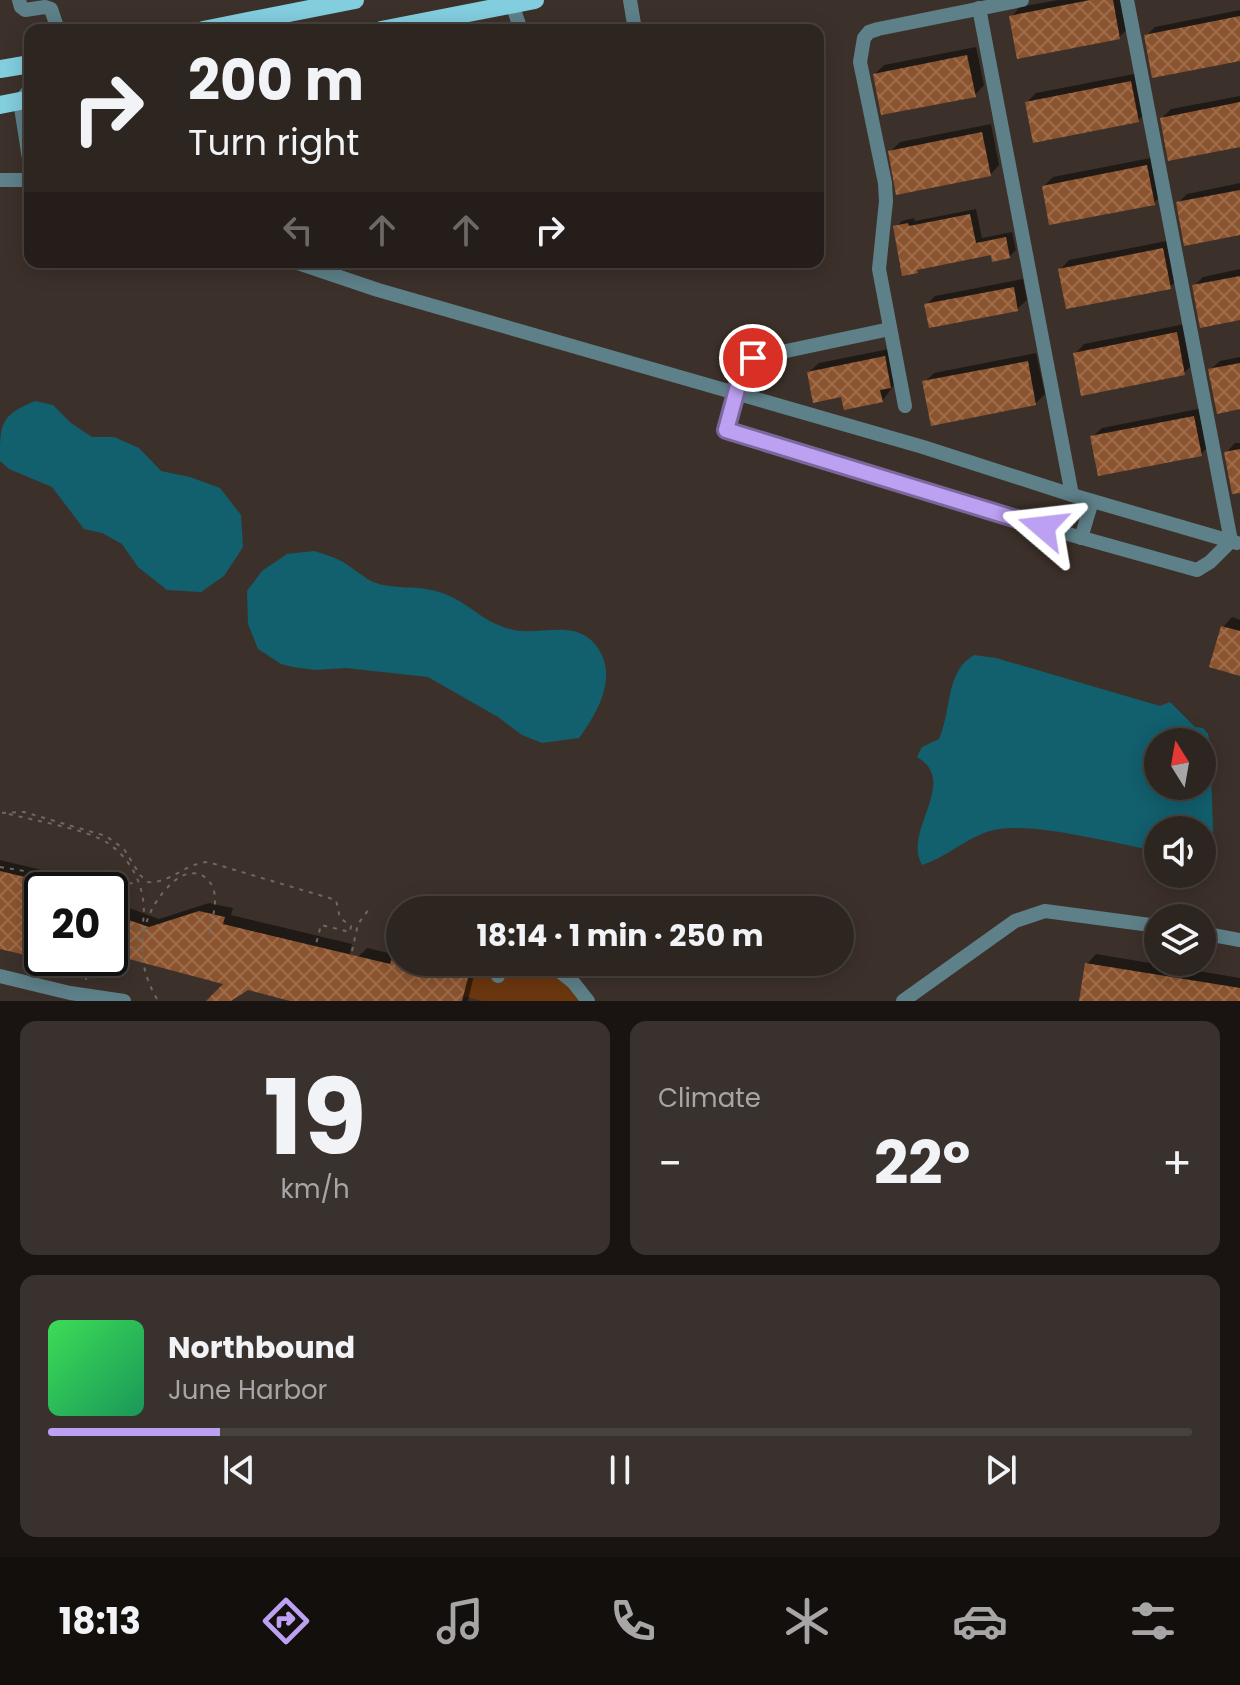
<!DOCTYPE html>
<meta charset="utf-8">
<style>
:root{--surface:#2d2520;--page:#39312d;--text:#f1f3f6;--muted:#a7a5a5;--line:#48423e;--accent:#bca0f2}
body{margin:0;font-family:Poppins,sans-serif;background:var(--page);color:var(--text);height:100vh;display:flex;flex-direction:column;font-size:30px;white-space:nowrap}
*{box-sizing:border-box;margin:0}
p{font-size:26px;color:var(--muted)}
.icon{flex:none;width:44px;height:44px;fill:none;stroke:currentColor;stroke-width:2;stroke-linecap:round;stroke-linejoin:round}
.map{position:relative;height:1001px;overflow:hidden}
.sheet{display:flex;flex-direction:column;gap:20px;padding:20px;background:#191412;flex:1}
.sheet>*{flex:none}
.banner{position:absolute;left:24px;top:24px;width:800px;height:244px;border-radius:16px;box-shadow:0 4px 20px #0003,0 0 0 2px var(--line);background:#2d2520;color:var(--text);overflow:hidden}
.needle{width:52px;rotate:349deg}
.tools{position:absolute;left:1144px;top:728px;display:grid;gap:16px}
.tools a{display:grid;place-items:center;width:72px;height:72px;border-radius:50%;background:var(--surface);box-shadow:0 4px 20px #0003,0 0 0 2px var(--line);font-size:40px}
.speed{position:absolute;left:24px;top:872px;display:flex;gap:16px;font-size:40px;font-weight:700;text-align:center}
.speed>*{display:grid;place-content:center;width:104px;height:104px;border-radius:50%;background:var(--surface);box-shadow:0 4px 20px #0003,0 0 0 2px var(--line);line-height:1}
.speed .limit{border:4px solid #111;border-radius:12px;background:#fff;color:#111}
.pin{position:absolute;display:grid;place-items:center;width:68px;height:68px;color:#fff;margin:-34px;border:4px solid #fff;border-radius:50%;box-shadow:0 2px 8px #0007}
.me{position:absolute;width:88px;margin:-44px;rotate:287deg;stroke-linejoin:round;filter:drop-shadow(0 0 6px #0008)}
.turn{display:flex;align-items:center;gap:28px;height:168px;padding:0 32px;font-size:36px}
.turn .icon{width:104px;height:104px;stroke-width:2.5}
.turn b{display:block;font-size:56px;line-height:68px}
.lanes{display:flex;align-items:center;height:76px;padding:0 32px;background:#0003;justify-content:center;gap:40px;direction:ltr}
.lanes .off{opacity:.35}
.big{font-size:60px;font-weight:700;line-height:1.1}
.sheet .widget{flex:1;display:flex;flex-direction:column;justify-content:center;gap:12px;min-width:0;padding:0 28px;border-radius:16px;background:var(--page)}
.sheet .dial{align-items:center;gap:0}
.dial b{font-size:104px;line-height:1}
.song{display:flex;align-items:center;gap:24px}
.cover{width:96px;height:96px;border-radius:12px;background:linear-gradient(135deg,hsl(130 70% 55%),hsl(150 70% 35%))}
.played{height:8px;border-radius:4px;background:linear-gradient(90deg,var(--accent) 15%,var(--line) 15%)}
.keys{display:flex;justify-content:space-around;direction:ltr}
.heat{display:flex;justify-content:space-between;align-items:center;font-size:44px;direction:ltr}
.sheet .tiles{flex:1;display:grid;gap:20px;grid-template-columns:1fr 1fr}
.widget:last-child{grid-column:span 2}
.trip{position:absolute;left:386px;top:896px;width:468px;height:80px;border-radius:40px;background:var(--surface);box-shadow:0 4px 20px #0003,0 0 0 2px var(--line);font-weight:700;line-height:80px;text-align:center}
.tab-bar{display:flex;height:128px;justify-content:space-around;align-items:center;background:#120f0d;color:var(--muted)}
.tab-bar .icon{width:56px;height:56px}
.tab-bar .current{color:var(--accent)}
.tab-bar b{font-size:36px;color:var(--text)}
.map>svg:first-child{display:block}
</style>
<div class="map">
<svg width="1240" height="1001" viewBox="0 0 1240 1001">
<defs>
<pattern id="building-cross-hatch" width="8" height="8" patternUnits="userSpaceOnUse" patternTransform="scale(2)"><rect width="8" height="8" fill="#8c542e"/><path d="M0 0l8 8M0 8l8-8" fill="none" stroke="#9c6c4c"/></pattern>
</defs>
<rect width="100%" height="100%" fill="#3c312a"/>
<path fill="#6b370f" d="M471,962H494L507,966L509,962H536L545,966L559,975L583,1001H482L463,996Z"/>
<g fill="#125f6e" fill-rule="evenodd">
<path d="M35,401L53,405L71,423L92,437H114L139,448L161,471L190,477L220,488L241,515L243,547L224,576L201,592L167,590L138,567L122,544L102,533L84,529L52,487L9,469L0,461C0,423 0,416 35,401Z"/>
<path d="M314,551C324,554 334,557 343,562C353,568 363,577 373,582C394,590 419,585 439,592C469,601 481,623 514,630C538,635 571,621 591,640C622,670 599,711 579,738L542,743L522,735L498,717L428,677L346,668L315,670L293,667L281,664L258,649L248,624L247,591L262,571L287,554Z"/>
<path d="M974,655L996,658L1160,706L1170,702L1195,727L1203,728L1208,734L1210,746L1213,829L1211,844L1202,851V830H1158V851C1116,844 1039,823 1000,829C970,833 949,857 922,865C902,831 960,782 917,757L922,747L939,739C952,710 945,672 974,655ZM1158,742H1202V786H1158Z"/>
</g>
<g fill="#0007">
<path d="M1058,0H1123L1129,28L1119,37L1011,17L1020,7Z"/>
<path d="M1240,10V59L1146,36L1155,27Z"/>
<path d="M976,47L984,85L975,95L875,74L884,65Z"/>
<path d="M1139,73L1147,111L1138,121L1027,102L1036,93Z"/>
<path d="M1240,96V145L1162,118L1171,109Z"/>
<path d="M991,124L999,165L990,175L891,151L900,142Z"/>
<path d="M1156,157L1163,194L1154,203L1044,186L1053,177Z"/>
<path d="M1240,183V233L1178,203L1187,194Z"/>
<path d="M976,209L982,238L1012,232L1016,250L1009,257L992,253L920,267L917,271L896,227L902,221L914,218L915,221Z"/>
<path d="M1172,240L1179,278L1170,287L1060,270L1069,260Z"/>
<path d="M1240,269V318L1194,286L1203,277Z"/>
<path d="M1023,279L1027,300L1017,309L926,305L935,296Z"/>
<path d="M1185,324L1193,364L1184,373L1075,354L1084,344Z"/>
<path d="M894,348L900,377L882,401L843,395L809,372L819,363Z"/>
<path d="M1036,353L1045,394L1035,404L925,382L934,373Z"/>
<path d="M1240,357V407L1210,370L1220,361Z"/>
<path d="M1203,408L1210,445L1201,454L1092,437L1102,428Z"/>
<path d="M1235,443H1240V491L1226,453Z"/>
<path d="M1232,617L1240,620V674L1223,627Z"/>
<path d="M0,860L109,886L120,892L129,908L159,919L209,903L233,908L231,915L352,944L338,999L300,1001L248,988L232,1001H210L226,983L110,951V890H42V957L0,947Z"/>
<path d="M367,948L397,955L400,952V962H477L468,1001H350L358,957Z"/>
<path d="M1096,954L1240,978V1001H1081L1087,964Z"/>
<path d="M46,958H80L73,965Z"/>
</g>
<g fill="url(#building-cross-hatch)">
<path d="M1090,0H1113L1120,39L1017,59L1009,16Z"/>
<path d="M1240,16V61L1152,78L1144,35Z"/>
<path d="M967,55L976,97L881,115L873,74Z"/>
<path d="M1131,81L1139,122L1033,143L1025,102Z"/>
<path d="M1240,102V147L1168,161L1160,118Z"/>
<path d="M982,132L991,176L896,195L888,151Z"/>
<path d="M1147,165L1155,205L1049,225L1042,186Z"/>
<path d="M1240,190V235L1184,246L1176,202Z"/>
<path d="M970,214L976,243L1006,237L1010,258L992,262L991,255L917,270L918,273L902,276L893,226L908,223L909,226Z"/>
<path d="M1163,248L1171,289L1066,309L1058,269Z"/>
<path d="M1240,276V320L1200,328L1192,285Z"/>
<path d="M1014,287L1018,311L929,328L924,304Z"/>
<path d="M1177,332L1185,375L1081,396L1073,353Z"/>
<path d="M885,356L891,388L880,390L883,402L844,410L841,397L813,403L807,372Z"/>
<path d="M1028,361L1036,405L931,426L922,381Z"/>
<path d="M1240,363V409L1217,414L1208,369Z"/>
<path d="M1194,416L1202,456L1098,476L1090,436Z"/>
<path d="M1240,449V493L1232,494L1224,452Z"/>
<path d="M1221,626L1240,631V676L1209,667Z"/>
<path d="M0,871L67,887V890H42V959L0,949Z"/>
<path d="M110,898L120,917L149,927L199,911L225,917L223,924L390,964L392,958L400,959V962H472L462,1001H290L248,990L231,1001H206L223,984L110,954Z"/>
<path d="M1085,963L1240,988V1001H1079Z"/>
</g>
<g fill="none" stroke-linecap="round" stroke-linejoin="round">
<g stroke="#716761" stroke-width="2" stroke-dasharray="4 6" stroke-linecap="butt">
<path d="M2,813L24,812L106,836L124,849L140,875L148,882C169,884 186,863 208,862L336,900L340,918L351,926L350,932L321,925L316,944"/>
<path d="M9,814C35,821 88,829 109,844C162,881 155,968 85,979"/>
<path d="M0,867L104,884L137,883"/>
<path d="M352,951L358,924L369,909"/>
<path d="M157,999C135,962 137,921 167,888C176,878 186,871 200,874C224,887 213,913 209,935"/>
</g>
<g stroke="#5e8089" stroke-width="14">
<path d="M19,0L21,7L25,10L45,7L51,9L58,30"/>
<path d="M630,0L635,30"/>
<path d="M512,4L521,30"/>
<path d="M979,8L1072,495"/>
<path d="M30,89L20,101L30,165"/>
<path d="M0,180H30"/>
<path d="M295,262L378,290L923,447L1072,495L1237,543"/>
<path d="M890,329L753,358L743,367L726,430L1043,527L1197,570L1210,562L1231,541L1127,0"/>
<path d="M905,406L879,269L886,201L885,183L860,62L864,38L869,32L878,29L1022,0"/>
<path d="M1081,538L1092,501"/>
<path d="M1202,933L1240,940"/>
<path d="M548,962L573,982L588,1001"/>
<path d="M0,976L70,993L124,1001"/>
<path d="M498,976L501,962"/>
<path d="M903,1001L1015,921L1045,911L1158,926"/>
</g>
<g stroke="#82cdde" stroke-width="18">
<path d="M203,30L355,0"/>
<path d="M381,30L535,0"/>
<path d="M0,69L30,64"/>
<path d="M0,105L30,99"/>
</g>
</g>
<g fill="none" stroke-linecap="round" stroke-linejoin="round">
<defs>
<path id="route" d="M753,358L743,367L726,430L1043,527"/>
</defs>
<use href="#route" stroke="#7a689d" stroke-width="20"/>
<use href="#route" stroke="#bca0f2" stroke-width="14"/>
</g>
</svg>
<div class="tools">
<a><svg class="needle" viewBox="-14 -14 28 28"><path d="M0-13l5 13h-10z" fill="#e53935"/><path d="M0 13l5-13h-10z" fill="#a7a5a5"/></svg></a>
<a><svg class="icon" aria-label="sound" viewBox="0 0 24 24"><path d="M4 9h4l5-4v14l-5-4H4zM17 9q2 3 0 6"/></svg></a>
<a><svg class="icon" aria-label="layers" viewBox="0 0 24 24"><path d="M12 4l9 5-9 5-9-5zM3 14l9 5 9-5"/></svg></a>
</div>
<div class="speed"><div class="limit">20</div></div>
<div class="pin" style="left:753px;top:358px;background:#d93025"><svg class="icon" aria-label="arrive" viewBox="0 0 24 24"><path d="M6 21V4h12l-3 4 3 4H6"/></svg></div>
<svg class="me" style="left:1043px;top:527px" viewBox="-20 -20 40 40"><path d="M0-17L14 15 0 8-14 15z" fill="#bca0f2" stroke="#fff" stroke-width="4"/></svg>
<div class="trip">18:14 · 1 min · 250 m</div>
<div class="banner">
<div class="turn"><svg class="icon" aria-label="right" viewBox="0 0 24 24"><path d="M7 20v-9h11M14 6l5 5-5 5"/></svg><div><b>200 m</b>Turn right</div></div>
<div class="lanes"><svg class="icon off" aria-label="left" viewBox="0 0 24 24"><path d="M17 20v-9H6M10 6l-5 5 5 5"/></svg><svg class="icon off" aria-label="ahead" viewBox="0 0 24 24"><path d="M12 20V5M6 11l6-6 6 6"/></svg><svg class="icon off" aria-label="ahead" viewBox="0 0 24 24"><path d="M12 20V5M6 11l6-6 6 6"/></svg><svg class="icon" aria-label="right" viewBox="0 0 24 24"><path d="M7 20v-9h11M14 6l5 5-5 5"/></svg></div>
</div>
</div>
<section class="sheet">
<div class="tiles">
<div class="widget dial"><b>19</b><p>km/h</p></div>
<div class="widget"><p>Climate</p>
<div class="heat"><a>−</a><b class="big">22°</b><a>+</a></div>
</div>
<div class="widget">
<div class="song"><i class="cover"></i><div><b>Northbound</b><p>June Harbor</p></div></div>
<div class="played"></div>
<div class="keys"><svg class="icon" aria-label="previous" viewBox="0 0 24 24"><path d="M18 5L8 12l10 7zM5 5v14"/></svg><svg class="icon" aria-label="pause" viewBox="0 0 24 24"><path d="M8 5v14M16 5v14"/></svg><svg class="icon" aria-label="next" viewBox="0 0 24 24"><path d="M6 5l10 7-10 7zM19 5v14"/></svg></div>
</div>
</div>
</section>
<nav class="tab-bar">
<b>18:13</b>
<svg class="icon current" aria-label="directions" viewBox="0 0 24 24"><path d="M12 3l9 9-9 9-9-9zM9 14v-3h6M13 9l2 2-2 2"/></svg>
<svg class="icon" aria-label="music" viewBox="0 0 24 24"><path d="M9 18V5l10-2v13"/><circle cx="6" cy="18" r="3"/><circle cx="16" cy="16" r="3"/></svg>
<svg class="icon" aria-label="phone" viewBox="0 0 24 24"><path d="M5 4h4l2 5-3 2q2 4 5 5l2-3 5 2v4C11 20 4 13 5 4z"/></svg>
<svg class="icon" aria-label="climate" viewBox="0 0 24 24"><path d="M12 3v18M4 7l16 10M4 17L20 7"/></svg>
<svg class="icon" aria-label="car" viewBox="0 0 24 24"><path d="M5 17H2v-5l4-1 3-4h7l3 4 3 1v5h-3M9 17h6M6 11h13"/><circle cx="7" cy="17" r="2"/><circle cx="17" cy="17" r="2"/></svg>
<svg class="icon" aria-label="filters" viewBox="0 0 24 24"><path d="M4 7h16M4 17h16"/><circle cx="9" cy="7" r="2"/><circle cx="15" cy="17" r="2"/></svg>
</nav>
